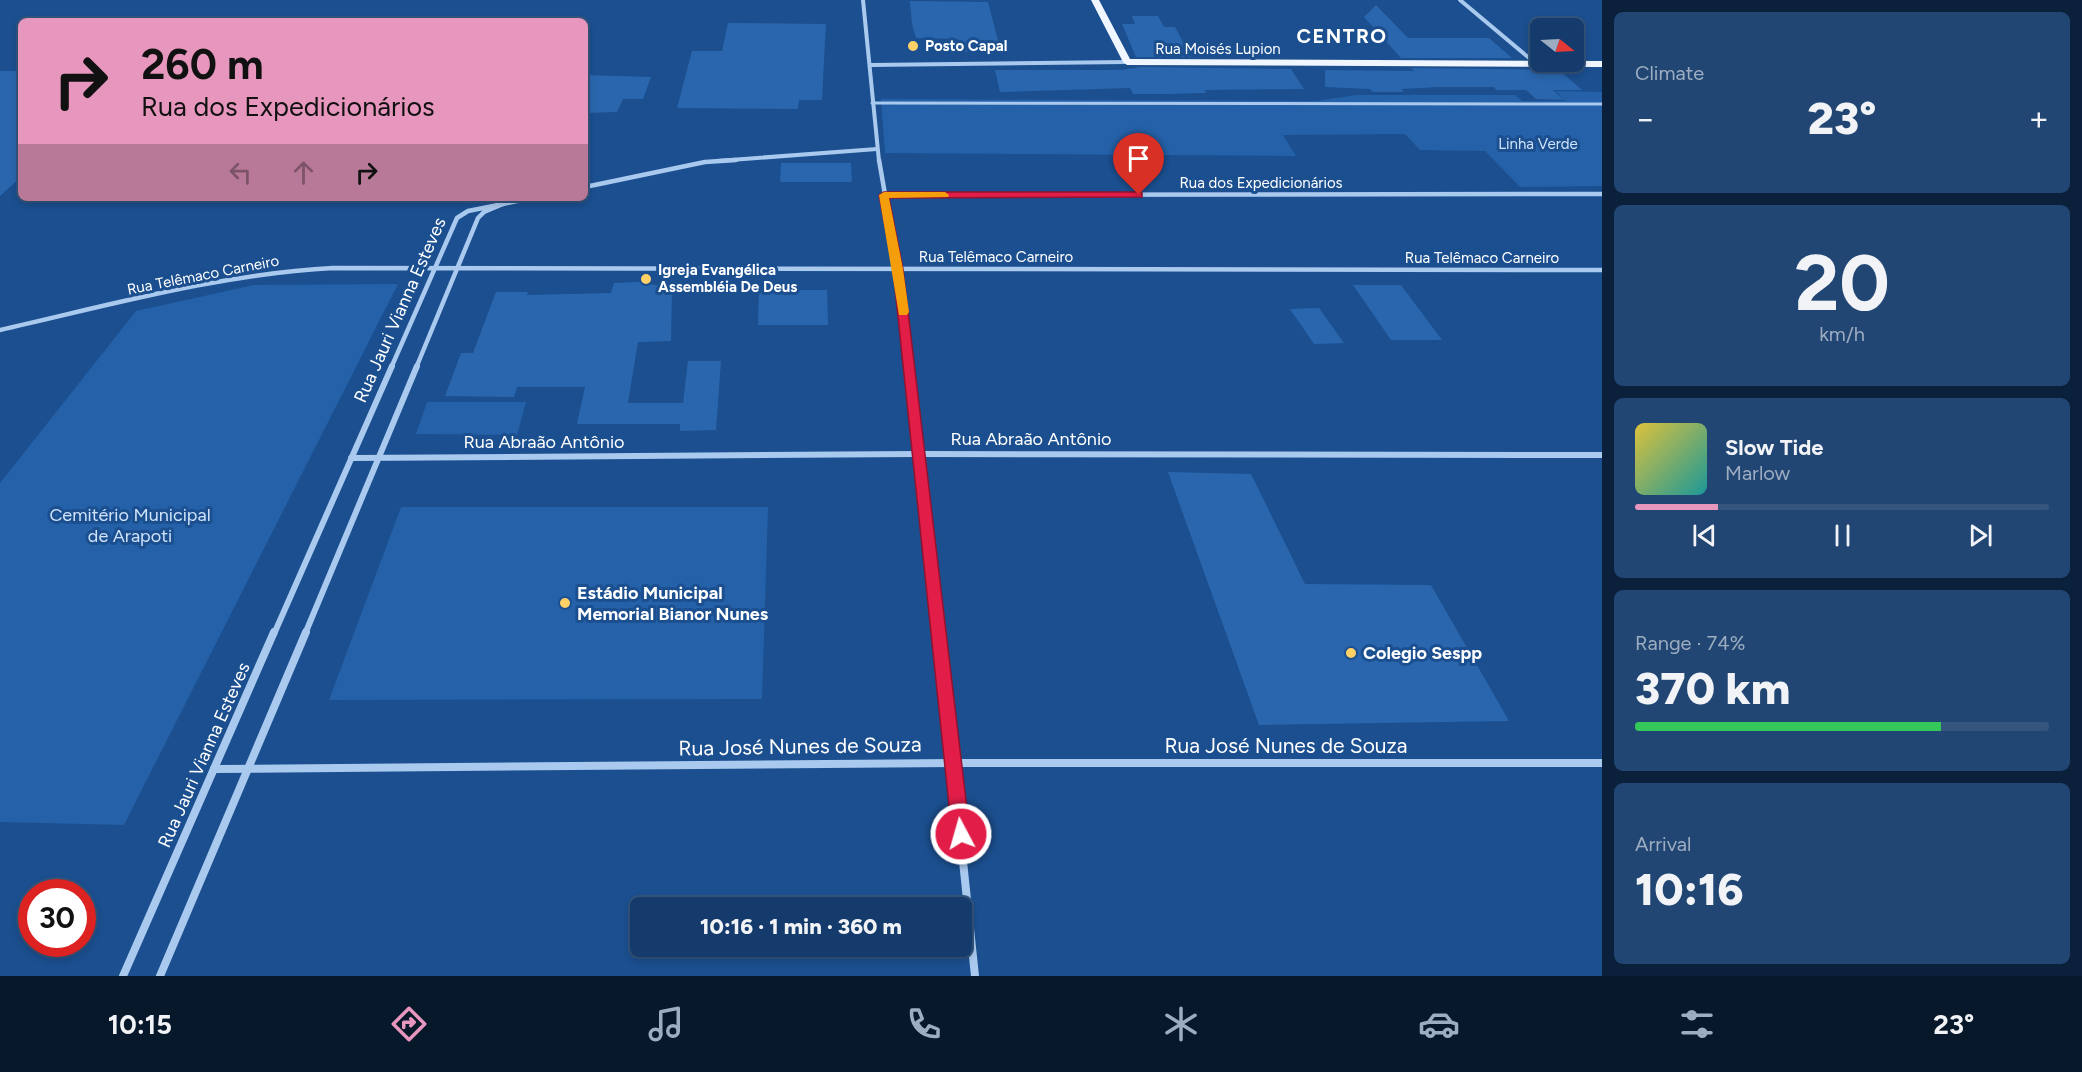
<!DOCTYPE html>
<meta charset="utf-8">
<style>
:root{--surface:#143b6b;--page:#214673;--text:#f1f3f6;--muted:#9dadc1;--line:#33557e;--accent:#e797bd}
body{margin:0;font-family:Figtree,sans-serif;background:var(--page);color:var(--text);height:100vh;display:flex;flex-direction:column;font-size:22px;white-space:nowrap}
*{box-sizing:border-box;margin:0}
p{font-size:20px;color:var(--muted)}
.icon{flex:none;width:33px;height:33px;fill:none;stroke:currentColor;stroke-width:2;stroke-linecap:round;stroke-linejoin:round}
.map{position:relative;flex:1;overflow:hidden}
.side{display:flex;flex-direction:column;gap:12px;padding:12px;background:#0b203b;width:480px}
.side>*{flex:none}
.banner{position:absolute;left:18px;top:18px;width:570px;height:183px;border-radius:9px;box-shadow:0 3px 9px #0003,0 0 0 2px var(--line);background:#e797bd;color:#111;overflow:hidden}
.needle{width:39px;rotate:108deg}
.tools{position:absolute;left:1530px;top:18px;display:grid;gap:12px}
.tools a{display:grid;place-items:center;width:54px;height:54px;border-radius:9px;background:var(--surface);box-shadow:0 3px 9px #0003,0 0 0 2px var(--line);font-size:30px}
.speed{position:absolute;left:18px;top:879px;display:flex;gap:12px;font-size:30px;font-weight:700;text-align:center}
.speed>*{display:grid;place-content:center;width:78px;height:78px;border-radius:50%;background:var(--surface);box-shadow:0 3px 9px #0003,0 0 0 2px var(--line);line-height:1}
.speed .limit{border:9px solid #d22;background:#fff;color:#111}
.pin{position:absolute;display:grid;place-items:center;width:51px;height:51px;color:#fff;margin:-62px -26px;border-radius:50% 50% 50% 0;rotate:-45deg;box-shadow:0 0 6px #0007}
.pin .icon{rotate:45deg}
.me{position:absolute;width:66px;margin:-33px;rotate:354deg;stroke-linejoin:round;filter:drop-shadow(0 0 4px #0008)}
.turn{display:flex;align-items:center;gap:21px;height:126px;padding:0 24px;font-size:27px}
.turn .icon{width:78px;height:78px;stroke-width:2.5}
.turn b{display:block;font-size:42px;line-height:51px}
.lanes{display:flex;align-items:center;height:57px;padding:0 24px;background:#0003;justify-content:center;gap:30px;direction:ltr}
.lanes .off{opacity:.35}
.big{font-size:45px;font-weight:800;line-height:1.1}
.side .card{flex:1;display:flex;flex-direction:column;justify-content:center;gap:9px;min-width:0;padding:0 21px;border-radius:9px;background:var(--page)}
.side .dial{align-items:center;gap:0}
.dial b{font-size:78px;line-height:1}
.song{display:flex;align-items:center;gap:18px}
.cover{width:72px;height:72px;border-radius:9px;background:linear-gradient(135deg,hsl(50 70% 55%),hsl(180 70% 35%))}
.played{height:6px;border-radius:3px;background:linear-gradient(90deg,var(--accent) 20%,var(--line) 20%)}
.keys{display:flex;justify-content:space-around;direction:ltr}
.heat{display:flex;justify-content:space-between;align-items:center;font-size:33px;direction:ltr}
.charge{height:9px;border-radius:4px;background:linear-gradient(90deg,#34c759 74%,var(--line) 0)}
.trip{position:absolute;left:630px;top:897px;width:342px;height:60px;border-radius:9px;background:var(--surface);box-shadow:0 3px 9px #0003,0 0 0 2px var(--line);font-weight:800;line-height:60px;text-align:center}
.menu{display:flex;height:96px;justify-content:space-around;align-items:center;background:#08182b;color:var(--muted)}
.menu .icon{width:42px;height:42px}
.menu .on{color:var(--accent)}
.menu b{font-size:27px;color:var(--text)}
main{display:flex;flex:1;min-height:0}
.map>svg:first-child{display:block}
</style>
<main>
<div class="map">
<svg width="1602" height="976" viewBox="0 0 1602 976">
<rect width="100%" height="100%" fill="#1b4f8f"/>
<g fill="#2461a8">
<path d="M1556,91L1602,92V186L1520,187L1485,151L1420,150L1405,134L1283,135L1296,156L885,153L881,99L1316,101L1356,95H1515L1522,101H1565Z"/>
<path d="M398,284L124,825L0,822V483L136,311L254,285Z"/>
<path d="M427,402H526L517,435L416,434Z"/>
<path d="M401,507H768L762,699L329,700Z"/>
</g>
<g fill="#2a66ad">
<path d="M910,1L988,2L1001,52H960L958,39L916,38L912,24Z"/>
<path d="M1376,5L1408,38H1489L1512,58H1401L1364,17Z"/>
<path d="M1132,16H1158L1164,27H1175L1191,57H1136L1122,24H1135Z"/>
<path d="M728,23L826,24L822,100H799L798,109L677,108L692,51H722Z"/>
<path d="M1141,67L1291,69L1304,89L1205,90L1206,93L1167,94H1133L1130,88L1000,92L995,70H1121Z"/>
<path d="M1411,68L1559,70L1582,90H1553L1564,100L1536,99L1526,90H1496L1494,87H1440L1401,89L1404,92H1373L1370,89L1325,87V70L1414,71Z"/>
<path d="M0,71H21V177L0,196Z"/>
<path d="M585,75L651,77L643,99H623L617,112L585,113Z"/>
<path d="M781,163H851L852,182H780Z"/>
<path d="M638,282L672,288L671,341L638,342L628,403H683L688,361H721L716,430L680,431V424H577L585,387H517L514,397L445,396L461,353H473L496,292H528L527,295L611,293L614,283Z"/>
<path d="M1353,285H1401L1442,340H1391Z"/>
<path d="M759,290H827L828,325H758Z"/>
<path d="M1319,308L1344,343L1314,344L1290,309Z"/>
<path d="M1168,472L1251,474L1305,584L1431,585L1509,721L1259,725Z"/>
</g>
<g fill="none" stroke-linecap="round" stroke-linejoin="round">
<path stroke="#a9c9ee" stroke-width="3" d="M872,103L1602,104"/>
<g stroke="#a9c9ee" stroke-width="4">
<path d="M863,0L879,161"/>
<path d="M1460,0L1535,63"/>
<path d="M871,65L1127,62"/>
<path d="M717,161L877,149"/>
</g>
<g stroke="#a9c9ee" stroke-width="4.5">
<path d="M879,160L898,269L909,368"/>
<path d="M585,187L705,162L736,160"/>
<path d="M884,195L1602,194"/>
<path d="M503,204L531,198"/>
<path d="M0,330C110,305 220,274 333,268L1602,270"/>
<path d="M391,368L457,218L468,211L503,204L484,212L478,218L416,368"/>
</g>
<g stroke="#a9c9ee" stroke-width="6">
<path d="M909,366L939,634"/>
<path d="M351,458L918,454L1602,455"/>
<path d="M274,634L392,366"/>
<path d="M305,634L417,366"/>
</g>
<g stroke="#a9c9ee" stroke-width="8">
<path d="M939,632L975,976"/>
<path d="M214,769L954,763H1602"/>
<path d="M123,976L274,632"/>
<path d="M160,976L306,632"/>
</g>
<path fill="#f0f6ff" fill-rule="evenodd" d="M1091,0H1099L1130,59L1602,61V67L1127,65L1123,62Z"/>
</g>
<path fill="#e11d48" stroke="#92132f" stroke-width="1.5" d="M1139,192L1142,193V197L889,198L903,269L970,834L967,840L961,843L954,840L952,834L893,269L879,195L884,192Z"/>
<path fill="#f59e0b" d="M945,192L949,195L948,197L889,198L903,269L909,312L907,315H899L879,195L884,192Z"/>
<g fill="#ffd166" stroke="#1b4f8f" stroke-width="2">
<circle cx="913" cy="46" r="6"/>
<circle cx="646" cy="279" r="6"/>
<circle cx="565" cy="603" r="6"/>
<circle cx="1351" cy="653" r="6"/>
</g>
<g text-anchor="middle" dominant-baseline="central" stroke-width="6" stroke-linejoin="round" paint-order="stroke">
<g font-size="15" font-weight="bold" fill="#fff" stroke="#1b4f8f" text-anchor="start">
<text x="925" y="46">Posto Capal</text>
<text x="658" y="270">Igreja Evangélica<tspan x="658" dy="17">Assembléia De Deus</tspan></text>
</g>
<g font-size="15" fill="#fff" stroke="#1b4f8f">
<text x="1218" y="49">Rua Moisés Lupion</text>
<text x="1261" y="183">Rua dos Expedicionários</text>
<text x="996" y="257">Rua Telêmaco Carneiro</text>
<text x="1482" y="258">Rua Telêmaco Carneiro</text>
<text transform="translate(203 275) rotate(-11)">Rua Telêmaco Carneiro</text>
</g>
<g font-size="15" fill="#cfe3fa" stroke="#1b4f8f">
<text x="1538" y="144">Linha Verde</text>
</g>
<g font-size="18" fill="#fff" stroke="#1b4f8f">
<text transform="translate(400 310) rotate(-66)">Rua Jauri Vianna Esteves</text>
<text x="1031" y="439">Rua Abraão Antônio</text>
<text x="544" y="442">Rua Abraão Antônio</text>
<text transform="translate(204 755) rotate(-66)">Rua Jauri Vianna Esteves</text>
</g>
<g font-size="18" fill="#cfe3fa" stroke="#1b4f8f">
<text x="130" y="515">Cemitério Municipal<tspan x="130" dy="21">de Arapoti</tspan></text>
</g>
<g font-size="18" font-weight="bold" fill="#fff" stroke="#1b4f8f" text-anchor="start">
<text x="577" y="593">Estádio Municipal<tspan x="577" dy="21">Memorial Bianor Nunes</tspan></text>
<text x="1363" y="653">Colegio Sespp</text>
</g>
<g font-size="20" font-weight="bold" letter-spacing="1.5" fill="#fff" stroke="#1b4f8f">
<text x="1342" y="36">CENTRO</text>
</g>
<g font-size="21" fill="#fff" stroke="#1b4f8f">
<text x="1286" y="745">Rua José Nunes de Souza</text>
<text transform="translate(800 746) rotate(-1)">Rua José Nunes de Souza</text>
</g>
</g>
</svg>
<div class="tools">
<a><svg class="needle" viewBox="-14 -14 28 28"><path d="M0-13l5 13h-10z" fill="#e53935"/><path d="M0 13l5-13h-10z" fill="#9dadc1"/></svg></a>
</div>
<div class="speed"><div class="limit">30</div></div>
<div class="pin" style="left:1139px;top:195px;background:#d93025"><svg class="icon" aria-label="arrive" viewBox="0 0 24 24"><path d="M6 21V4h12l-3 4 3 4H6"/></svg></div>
<svg class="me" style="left:961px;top:834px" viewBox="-20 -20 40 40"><circle r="17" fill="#e11d48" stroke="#fff" stroke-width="3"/><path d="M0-11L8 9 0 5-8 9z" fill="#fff"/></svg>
<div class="trip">10:16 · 1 min · 360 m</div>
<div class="banner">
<div class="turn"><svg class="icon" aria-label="right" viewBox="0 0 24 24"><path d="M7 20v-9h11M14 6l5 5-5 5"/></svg><div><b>260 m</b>Rua dos Expedicionários</div></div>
<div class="lanes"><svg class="icon off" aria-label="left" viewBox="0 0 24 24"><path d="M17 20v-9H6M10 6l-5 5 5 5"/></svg><svg class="icon off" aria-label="ahead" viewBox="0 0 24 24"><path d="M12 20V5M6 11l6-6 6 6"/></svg><svg class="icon" aria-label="right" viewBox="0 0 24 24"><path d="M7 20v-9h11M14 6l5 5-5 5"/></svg></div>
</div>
</div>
<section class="side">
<div class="card"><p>Climate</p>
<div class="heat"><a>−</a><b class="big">23°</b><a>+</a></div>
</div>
<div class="card dial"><b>20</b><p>km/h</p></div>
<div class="card">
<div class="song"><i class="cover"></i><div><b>Slow Tide</b><p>Marlow</p></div></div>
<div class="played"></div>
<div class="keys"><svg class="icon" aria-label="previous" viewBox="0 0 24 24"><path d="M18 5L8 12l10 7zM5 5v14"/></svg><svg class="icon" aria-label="pause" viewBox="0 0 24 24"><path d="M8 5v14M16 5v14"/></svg><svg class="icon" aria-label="next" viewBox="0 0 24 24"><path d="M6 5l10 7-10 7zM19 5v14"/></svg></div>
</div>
<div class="card"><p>Range · 74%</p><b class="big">370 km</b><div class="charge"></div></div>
<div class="card"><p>Arrival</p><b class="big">10:16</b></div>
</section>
</main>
<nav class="menu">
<b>10:15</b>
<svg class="icon on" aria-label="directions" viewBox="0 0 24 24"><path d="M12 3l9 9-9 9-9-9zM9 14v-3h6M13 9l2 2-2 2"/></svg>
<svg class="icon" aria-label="music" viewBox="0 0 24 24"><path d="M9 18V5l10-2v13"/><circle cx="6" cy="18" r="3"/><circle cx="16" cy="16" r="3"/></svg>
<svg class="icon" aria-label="phone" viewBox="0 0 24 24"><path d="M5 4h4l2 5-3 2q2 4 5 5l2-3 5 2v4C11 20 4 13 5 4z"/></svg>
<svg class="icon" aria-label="climate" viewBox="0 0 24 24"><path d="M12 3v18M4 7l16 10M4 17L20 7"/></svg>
<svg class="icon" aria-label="car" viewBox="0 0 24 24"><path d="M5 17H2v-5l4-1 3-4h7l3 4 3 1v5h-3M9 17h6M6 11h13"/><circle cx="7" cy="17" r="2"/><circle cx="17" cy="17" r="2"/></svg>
<svg class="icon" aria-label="filters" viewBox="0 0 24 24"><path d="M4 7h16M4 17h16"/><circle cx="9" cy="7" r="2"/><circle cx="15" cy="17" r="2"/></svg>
<b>23°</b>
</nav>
